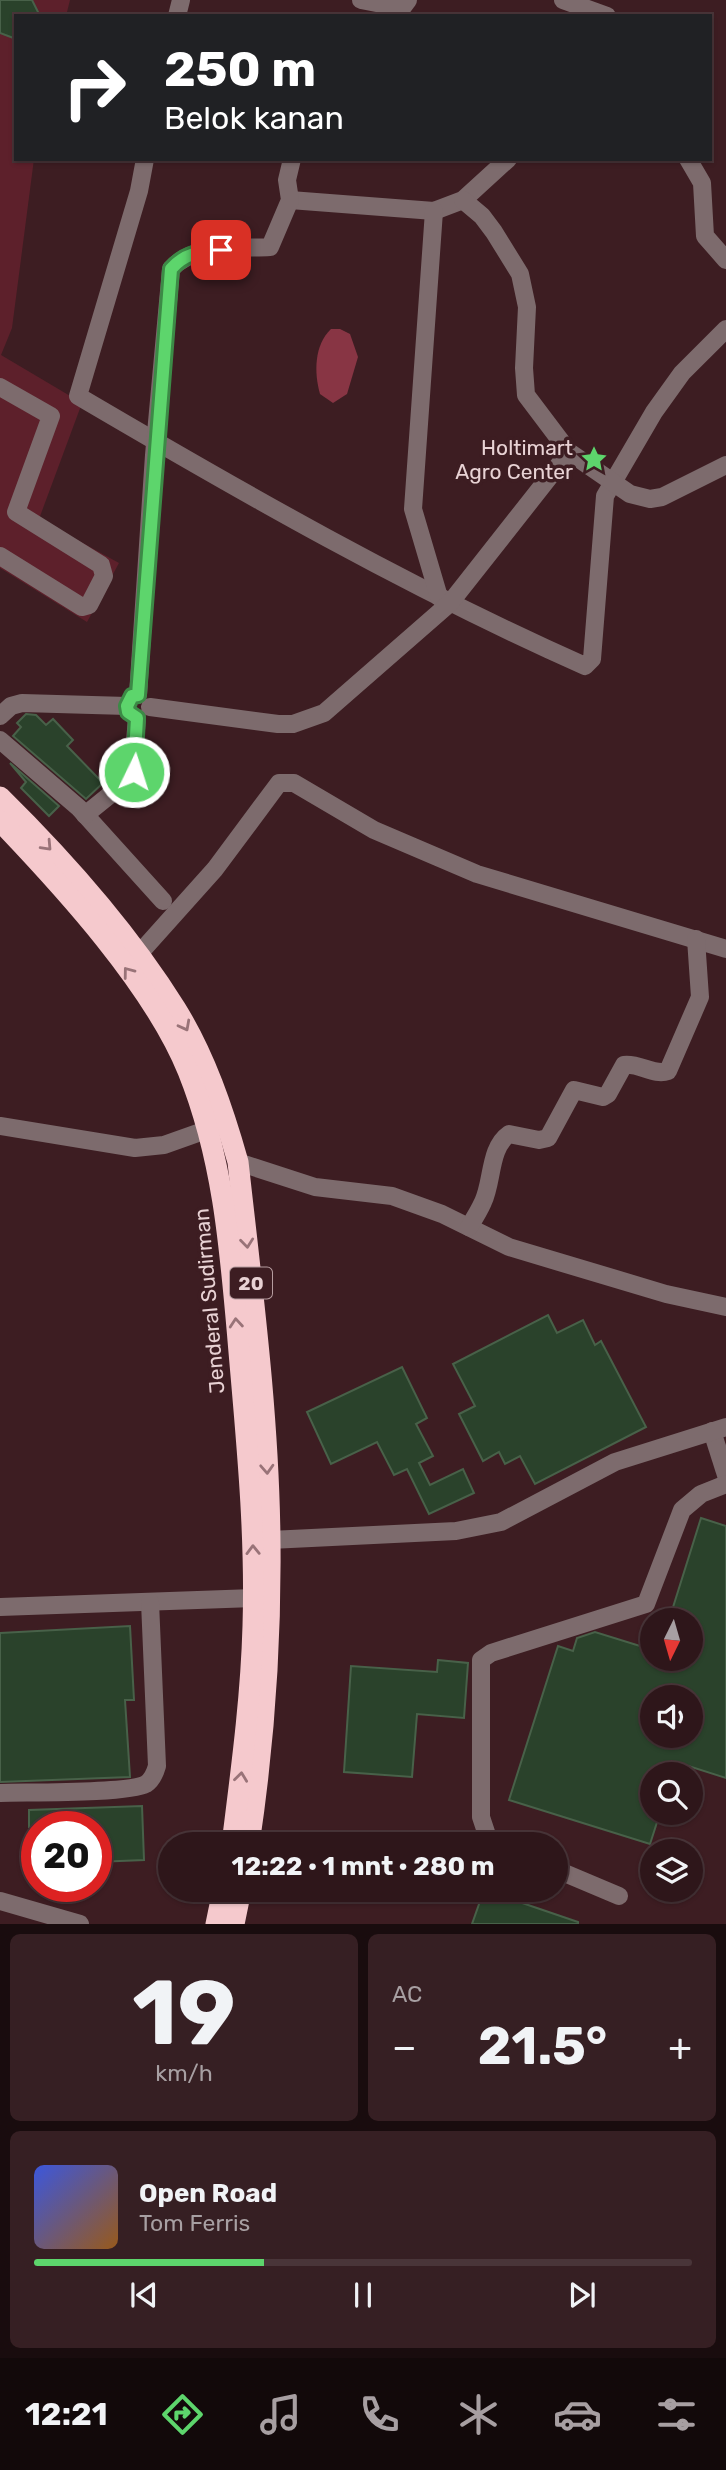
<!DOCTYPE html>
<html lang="id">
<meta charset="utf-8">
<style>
:root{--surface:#2e161a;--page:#361f23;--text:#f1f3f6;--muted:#a79fa2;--line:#493539;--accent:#5dd56c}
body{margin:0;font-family:Rubik,sans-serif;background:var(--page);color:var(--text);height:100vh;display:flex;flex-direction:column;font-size:26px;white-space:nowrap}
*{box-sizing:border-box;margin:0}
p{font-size:23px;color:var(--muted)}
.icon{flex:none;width:38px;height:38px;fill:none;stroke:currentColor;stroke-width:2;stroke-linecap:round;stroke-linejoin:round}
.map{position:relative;height:1924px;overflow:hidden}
.panel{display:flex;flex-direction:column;gap:10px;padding:10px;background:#190c0e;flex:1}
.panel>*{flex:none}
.top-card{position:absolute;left:14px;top:14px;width:698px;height:147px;border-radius:0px;box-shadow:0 2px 5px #0004,0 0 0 2px var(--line);background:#202124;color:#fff;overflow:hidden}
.needle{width:46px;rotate:185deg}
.fabs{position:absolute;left:640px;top:1608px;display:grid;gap:14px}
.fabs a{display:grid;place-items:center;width:63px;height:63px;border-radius:50%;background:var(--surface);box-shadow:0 2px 5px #0004,0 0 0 2px var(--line);font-size:35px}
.speed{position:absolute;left:21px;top:1811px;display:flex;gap:14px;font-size:35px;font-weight:700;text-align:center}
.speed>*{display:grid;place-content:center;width:91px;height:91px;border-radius:50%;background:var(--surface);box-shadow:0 2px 5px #0004,0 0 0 2px var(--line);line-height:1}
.speed .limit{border:10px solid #d22;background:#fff;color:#111}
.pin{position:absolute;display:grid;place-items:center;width:60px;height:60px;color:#fff;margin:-30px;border-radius:14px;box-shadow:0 4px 10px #0006}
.me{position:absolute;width:77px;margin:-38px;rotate:4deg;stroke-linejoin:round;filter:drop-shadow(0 0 5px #0008)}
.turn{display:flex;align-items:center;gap:24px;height:147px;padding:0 35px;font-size:32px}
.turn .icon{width:91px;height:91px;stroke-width:2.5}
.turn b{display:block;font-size:49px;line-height:60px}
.big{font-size:52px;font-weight:700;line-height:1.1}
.panel .card{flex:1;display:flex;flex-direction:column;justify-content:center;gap:10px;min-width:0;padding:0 24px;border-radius:10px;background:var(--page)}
.panel .dial{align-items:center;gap:0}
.dial b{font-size:91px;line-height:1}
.song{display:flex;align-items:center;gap:21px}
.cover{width:84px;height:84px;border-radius:10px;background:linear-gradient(135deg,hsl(230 70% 55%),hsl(30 70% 35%))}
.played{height:7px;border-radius:4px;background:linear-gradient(90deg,var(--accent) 35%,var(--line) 35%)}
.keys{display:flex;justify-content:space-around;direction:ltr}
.heat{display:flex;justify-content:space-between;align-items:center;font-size:38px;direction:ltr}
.panel .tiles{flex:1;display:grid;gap:10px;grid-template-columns:1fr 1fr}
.card:last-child{grid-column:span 2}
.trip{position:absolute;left:158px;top:1832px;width:410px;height:70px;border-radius:35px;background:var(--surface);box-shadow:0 2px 5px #0004,0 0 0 2px var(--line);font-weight:700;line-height:70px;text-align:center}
.menu{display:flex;height:112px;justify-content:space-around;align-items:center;background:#12090a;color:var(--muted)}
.menu .icon{width:49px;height:49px}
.menu .active{color:var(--accent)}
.menu b{font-size:32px;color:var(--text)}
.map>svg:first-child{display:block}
</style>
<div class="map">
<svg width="726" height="1924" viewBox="0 0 726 1924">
<rect width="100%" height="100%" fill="#3d1d22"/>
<path fill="#5d202b" d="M0,0H70L66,16H16V159H34L12,328L1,355L82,403L39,519L119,563L87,622L0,568Z"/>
<path fill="#883544" d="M331,329H340L350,334L358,357L347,394L333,403L320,394C314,373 314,345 331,329Z"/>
<g fill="#2a422b" stroke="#486149" stroke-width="2" fill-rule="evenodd">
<path d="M0,0H32L40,16H16V39L0,33Z"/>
<path d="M26,714L36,715L46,725L53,719L73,740L67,746L103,783L86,799L13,736L21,727L17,723Z"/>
<path d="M10,763L59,806L49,816L21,788L26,782Z"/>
<path d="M548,1315L557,1333L583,1320L595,1345L601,1341L646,1427L535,1484L520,1456L505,1464L499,1452L483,1461L459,1414L475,1406L453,1364Z"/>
<path d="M402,1367L427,1418L416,1424L433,1456L419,1463L430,1485L463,1469L474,1493L429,1514L407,1469L394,1475L377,1442L331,1464L307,1412Z"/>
<path d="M701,1518L726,1526V1778L676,1762L672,1774H653V1813H660L650,1844L509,1800L558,1646L573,1651L577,1638L595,1632L653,1650V1659H691V1620H669ZM653,1698H691V1736H653Z"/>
<path d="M130,1626L134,1700H125L130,1777L0,1782V1633Z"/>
<path d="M438,1660L468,1663L464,1718L417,1714L412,1777L344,1772L351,1666L437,1672Z"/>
<path d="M142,1806L144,1860L96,1862V1827H29V1810Z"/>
<path d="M484,1890L578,1922V1924H472Z"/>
</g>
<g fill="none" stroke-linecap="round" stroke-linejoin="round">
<g stroke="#7d6b6d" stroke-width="18">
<path d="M361,0L402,8L408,0"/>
<path d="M563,0L607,16"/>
<path d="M177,16L181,0"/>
<path d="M145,159L139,191L78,396C243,493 409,588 585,666L592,659L605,496L654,412L682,373L726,329"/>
<path d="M688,159L702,183L705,236L726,260"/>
<path d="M290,200L434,211L463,200L508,159"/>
<path d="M463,200L482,216L494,232L520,274L527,307L524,368L526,395L569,452L630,494L650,499L662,497L726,465"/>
<path d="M434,211L413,509L439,597"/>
<path d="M0,387L51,416L16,512L101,565L104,576L89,605L82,607L0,556"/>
<path d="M138,695L154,455L171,269C194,243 237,249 270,247L290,200L287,180L292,159"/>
<path d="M150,707L278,724H293L324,713L450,603L569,452"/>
<path d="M0,716L11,706L22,703L127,706"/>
<path d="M0,740L79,808L163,901"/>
<path d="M85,815L132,777L137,718"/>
<path d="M138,955L215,869L279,783H294L374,830L477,874L726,949"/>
<path d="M0,1126L135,1148L164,1145L209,1129"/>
<path d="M238,1162L315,1187L392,1196L442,1214L509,1247L666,1294L726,1307"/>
<path d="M469,1227C474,1219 479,1211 483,1202C493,1181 489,1148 509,1134L539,1140L548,1138L574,1090L603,1097L608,1094L624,1065C640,1063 654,1076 668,1071L700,997L696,939"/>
<path d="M712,1431L726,1475"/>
<path d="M270,1540L456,1531L501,1522L615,1462L726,1427"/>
<path d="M0,1607L254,1598"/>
<path d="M0,1793C26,1792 128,1794 146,1784C152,1780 155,1773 157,1766L150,1602"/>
<path d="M497,1844L489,1841L481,1817V1660L491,1653L646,1604L682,1510L701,1494L726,1484"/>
<path d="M555,1869L619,1896"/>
<path d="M0,1901L80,1924"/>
</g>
<g stroke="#f5c9cd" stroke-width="21">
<path d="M0,797C63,859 129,934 176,1009C205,1056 223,1109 238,1162C252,1288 269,1416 270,1543C271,1645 264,1744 249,1844"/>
<path d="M0,821C64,888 153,985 188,1071C223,1158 230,1247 238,1340C246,1435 256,1530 253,1626C251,1699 241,1772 232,1844"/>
<path d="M216,1924L223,1890"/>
<path d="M234,1924L241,1890"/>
</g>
</g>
<defs><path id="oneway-chevron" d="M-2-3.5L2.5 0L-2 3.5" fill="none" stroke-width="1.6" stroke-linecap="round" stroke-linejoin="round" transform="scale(1.75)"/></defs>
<g stroke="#997378">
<use href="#oneway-chevron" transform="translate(47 846) rotate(47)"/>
<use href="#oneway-chevron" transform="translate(128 972) rotate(-127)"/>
<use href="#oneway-chevron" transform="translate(185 1026) rotate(62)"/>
<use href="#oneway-chevron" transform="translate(247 1243) rotate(84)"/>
<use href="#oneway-chevron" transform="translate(236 1323) rotate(-95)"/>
<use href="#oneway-chevron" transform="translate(267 1469) rotate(87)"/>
<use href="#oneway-chevron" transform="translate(253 1550) rotate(-91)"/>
<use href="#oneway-chevron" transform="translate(241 1777) rotate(-83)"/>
</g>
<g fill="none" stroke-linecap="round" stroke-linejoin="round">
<defs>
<path id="route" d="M134,772L137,718L128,712L127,706L132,696L138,695L171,269C185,253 201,251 221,250"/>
</defs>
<use href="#route" stroke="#3c8a46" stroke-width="18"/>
<use href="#route" stroke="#5dd56c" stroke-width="12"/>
</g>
<defs>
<symbol id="sight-bare" viewBox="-9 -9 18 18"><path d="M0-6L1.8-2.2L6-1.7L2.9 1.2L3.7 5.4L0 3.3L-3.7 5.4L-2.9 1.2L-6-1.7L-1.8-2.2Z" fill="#5dd56c" stroke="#3d1d22" stroke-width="2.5" paint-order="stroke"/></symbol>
</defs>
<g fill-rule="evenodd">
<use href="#sight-bare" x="575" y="440" width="38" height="38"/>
</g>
<g text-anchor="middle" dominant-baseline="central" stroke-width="7" stroke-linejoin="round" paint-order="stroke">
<rect fill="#3d1d22" stroke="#b59c9f" stroke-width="2" x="230" y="1267.5" width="42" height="31" rx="5"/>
<g font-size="19" font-weight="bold" fill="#e8d2d4">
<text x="251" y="1283">20</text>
</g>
<g font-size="21" fill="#e8d2d4" stroke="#3d1d22" text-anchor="end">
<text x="573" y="447">Holtimart<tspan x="573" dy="24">Agro Center</tspan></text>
</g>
<g font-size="21" fill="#e8d2d4" stroke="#3d1d22">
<text transform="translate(209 1301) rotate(-95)">Jenderal Sudirman</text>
</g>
</g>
</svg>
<div class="fabs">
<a><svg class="needle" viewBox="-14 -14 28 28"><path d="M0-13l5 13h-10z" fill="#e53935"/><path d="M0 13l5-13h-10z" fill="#a79fa2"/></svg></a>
<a><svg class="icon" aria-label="sound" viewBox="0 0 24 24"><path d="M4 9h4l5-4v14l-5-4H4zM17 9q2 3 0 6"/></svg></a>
<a><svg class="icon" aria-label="search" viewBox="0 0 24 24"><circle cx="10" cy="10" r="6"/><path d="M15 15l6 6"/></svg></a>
<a><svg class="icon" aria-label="layers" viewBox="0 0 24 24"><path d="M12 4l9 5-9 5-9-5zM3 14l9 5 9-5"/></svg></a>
</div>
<div class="speed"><div class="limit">20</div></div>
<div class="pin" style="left:221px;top:250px;background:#d93025"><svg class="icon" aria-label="arrive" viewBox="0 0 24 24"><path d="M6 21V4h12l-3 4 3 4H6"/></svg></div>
<svg class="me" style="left:134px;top:772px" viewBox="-20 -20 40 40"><circle r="17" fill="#5dd56c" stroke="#fff" stroke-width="3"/><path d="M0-11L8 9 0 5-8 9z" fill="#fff"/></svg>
<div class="trip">12:22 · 1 mnt · 280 m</div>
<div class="top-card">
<div class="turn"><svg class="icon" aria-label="right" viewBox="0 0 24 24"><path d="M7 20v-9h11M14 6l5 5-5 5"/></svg><div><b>250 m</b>Belok kanan</div></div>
</div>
</div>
<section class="panel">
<div class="tiles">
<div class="card dial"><b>19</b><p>km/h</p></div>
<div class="card"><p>AC</p>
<div class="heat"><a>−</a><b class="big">21.5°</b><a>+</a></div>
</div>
<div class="card">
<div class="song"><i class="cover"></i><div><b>Open Road</b><p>Tom Ferris</p></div></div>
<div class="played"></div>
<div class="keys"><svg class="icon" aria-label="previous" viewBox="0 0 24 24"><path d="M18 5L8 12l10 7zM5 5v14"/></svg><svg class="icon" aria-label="pause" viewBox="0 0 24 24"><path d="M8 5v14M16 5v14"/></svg><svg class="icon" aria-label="next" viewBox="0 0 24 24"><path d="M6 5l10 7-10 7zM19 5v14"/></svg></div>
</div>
</div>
</section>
<nav class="menu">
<b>12:21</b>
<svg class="icon active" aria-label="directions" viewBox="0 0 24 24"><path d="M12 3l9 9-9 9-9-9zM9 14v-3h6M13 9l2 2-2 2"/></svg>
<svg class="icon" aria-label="music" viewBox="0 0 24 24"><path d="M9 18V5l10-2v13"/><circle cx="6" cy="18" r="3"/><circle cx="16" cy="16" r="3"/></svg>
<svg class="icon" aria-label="phone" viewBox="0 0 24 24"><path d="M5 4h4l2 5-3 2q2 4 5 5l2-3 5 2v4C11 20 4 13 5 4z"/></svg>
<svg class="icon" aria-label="climate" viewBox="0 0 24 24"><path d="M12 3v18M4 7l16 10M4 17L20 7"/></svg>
<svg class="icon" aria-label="car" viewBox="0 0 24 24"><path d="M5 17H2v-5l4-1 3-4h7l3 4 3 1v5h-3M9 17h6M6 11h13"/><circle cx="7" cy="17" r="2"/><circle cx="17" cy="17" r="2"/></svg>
<svg class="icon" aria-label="filters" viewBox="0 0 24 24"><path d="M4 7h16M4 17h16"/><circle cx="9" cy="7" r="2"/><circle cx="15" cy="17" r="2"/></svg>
</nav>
